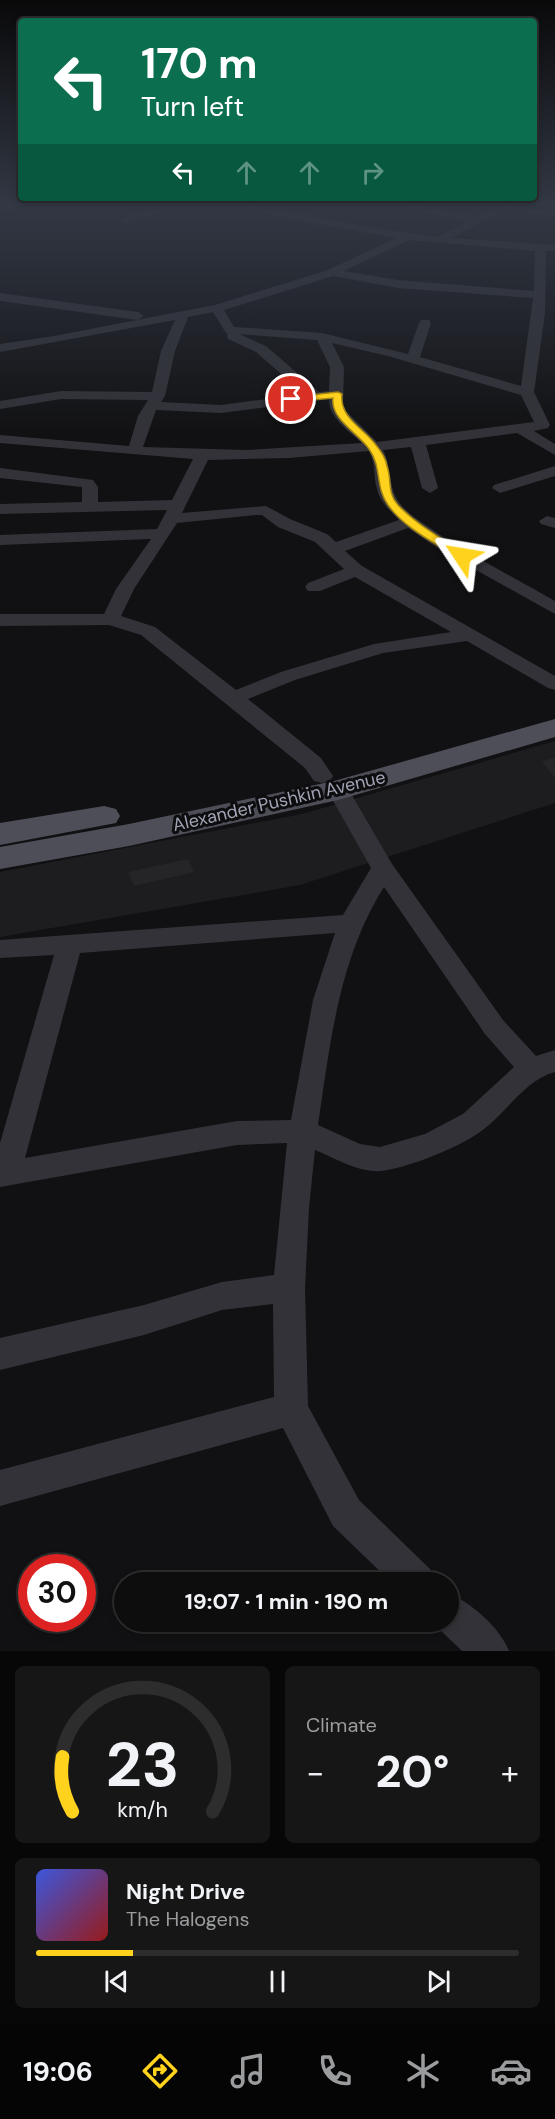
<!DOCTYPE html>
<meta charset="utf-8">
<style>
:root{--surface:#0d0d0e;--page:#161617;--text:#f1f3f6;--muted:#9a9c9e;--line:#2d2d2e;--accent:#ffd21d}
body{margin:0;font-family:"DM Sans",sans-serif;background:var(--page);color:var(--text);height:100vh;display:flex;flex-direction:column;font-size:22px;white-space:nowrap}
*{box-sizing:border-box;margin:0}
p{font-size:20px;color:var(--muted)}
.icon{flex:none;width:33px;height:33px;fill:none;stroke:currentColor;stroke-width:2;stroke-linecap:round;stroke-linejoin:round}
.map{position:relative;height:1651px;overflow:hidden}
.details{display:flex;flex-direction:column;gap:15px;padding:15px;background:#070708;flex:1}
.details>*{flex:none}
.guide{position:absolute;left:18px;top:18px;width:519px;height:183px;border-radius:6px;box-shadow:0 3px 9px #0003,0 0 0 2px var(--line);background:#0b6e4f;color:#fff;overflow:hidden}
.speed{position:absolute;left:18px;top:1554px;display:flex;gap:12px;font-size:30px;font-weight:700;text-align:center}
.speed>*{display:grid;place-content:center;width:78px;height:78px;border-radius:50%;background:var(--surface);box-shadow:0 3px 9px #0003,0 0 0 2px var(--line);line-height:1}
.speed .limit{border:9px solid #d22;background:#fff;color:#111}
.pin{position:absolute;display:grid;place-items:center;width:51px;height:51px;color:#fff;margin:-26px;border:3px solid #fff;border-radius:50%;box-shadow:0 2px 6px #0007}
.me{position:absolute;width:66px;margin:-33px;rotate:303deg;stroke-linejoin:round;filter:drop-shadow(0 0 4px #0008)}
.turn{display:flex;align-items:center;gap:21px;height:126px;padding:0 24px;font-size:27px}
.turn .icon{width:78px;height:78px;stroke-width:2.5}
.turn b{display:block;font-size:42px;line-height:51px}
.lanes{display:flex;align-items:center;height:57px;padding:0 24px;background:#0003;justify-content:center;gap:30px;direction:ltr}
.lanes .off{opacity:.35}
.big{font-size:45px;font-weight:700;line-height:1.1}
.details .card{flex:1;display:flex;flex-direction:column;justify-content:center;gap:9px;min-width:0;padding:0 21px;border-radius:9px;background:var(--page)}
.details .dial{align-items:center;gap:0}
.dial svg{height:156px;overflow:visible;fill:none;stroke:var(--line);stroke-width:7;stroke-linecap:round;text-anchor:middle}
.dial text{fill:var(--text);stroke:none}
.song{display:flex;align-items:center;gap:18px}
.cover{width:72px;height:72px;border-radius:9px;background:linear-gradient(135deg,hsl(230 70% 55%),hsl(0 70% 35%))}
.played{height:6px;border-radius:3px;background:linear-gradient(90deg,var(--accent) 20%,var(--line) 20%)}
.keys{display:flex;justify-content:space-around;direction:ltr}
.heat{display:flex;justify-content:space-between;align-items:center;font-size:33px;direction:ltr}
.details .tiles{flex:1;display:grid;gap:15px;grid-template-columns:1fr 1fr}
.card:last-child{grid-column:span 2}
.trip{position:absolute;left:114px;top:1572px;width:345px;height:60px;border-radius:30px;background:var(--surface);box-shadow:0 3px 9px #0003,0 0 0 2px var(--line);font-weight:700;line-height:60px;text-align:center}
.dock{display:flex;height:96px;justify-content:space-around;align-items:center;background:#050506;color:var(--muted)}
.dock .icon{width:42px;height:42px}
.dock .on{color:var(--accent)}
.dock b{font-size:27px;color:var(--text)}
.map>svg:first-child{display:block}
</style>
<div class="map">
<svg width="555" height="1651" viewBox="0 0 555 1651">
<rect width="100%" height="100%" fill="#111113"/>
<path fill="#1d1d20" d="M555,741V803L300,885L0,937V872L302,814Z"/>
<g fill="#252427">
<path d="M555,758V778L542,761Z"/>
<path d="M188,859L194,872L134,886L128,872Z"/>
</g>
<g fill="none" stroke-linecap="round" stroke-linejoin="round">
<g fill="#323238" fill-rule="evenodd">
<path d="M166,205H181L125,223L120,220Z"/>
<path d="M236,205H254L357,225L437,237L468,221L404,208L399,205H418L477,217L501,205L555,211V217L505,210L451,238L555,245V251H546L545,313L534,392L550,425L548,428L534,431L555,444V455L517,433L426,445L438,488L430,493L422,488L411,447L383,450C392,467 388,487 399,502C409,516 425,524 439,534C476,558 516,579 555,601V614L442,551L408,528L345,551L362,566L555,676V690L548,688L467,641L383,653L295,680L248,699L321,758L333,776L330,781L322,783L314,781L305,768L141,635L109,625L0,626V614H104L116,589L151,539L0,545V535L157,529L167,510L0,514V504L82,502V487L0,478V468L93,480L98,487V502L172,500L193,459L0,443V435L129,446L138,416L148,400L61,399L0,409V401L61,391L152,392L161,351L175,320L0,352V344L54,336L215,305L328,270L396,238L280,217ZM409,240L535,251L534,291L398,280L344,271ZM333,276L398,288L533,298L521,386L420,357L431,323L429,320H421L419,323L408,354L322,333L234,327L224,310ZM213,312L226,333H228L227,336L228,339L256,352L304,394L221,405L161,402L165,396L175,351L188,317ZM239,334L317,340L330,367L329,391L319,392L266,346ZM332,343L388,356L521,395L534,422L377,442L347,412L343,405L344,367ZM329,399C328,417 350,432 362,443L247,450L143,447L156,410L221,413ZM369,451C376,464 373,476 377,489C380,502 390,511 399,520L336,542L327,534L290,519L266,506L182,513L208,460L289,458ZM256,515H262L278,527L315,542L344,569L308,583L305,587L308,591H320L355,577L451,632L374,644L281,672L236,690L155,627L121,616L134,589L177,523Z"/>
<path d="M0,293L138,312L144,316L138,320L0,301Z"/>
<path d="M555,466V476L500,493L492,488L494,485Z"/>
<path d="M547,516L555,518V528L541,524L539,521Z"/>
<path d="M338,783L346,785L392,864L503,1020L536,1056L555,1050V1072C525,1080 508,1111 484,1129C463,1146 408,1168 381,1171C359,1173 335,1158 315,1150L309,1208L305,1288L308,1406L359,1500L430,1569L436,1582H391L333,1526L283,1428L0,1506V1470L274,1397L273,1304L222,1310L144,1335L0,1370V1338L144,1305L222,1282L274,1275L287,1143L237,1145L0,1187V1143L54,955L0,958V940L343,915L371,868L327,790L330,785ZM384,887L485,1034L514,1067L463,1114L425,1134L380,1147L360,1144L318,1125C330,1044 339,958 384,887ZM335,933L313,1000L291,1120L237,1121L25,1158L80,953Z"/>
<path d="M448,1593C472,1603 500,1628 509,1651H462L435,1625L433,1622H448Z"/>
</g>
<g fill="#4e4e58" fill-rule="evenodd">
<path d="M555,719V737L338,800L129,846L0,869V847L129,824L334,781Z"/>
<path d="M104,806L116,809L120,816L116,823L0,845V823Z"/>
</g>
</g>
<linearGradient id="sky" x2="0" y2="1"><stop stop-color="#09090a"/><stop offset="0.47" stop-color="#323844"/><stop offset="1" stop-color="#323844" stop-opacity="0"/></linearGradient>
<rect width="555" height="436" fill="url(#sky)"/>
<path fill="#ffd21d" stroke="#a68813" stroke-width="1.5" d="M338,392L342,394C339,418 364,428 376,445C381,451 386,459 387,466C392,480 387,493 398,505C417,525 443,539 466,554V558H458C435,543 404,528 388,505C375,487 382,467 369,449C358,433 330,419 333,398L291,402L286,399L291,397Z"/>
<g text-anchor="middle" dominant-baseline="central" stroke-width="6" stroke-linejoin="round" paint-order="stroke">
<g font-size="18" fill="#a1a4b5" stroke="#0d0c0e">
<text transform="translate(279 801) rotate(-13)">Alexander Pushkin Avenue</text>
</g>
</g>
</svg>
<div class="speed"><div class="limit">30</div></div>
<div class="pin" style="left:291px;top:399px;background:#d93025"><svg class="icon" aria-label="arrive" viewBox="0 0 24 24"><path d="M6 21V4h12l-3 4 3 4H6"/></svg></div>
<svg class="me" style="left:462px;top:556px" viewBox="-20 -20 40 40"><path d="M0-17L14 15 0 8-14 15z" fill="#ffd21d" stroke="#fff" stroke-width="4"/></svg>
<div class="trip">19:07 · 1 min · 190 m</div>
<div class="guide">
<div class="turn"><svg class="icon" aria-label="left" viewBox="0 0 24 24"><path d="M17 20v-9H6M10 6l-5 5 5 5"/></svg><div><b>170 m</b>Turn left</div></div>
<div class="lanes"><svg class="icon" aria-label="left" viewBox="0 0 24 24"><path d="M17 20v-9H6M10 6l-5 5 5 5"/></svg><svg class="icon off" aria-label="ahead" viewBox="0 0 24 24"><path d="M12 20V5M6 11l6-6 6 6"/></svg><svg class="icon off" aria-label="ahead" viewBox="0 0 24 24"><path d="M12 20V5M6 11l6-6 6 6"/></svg><svg class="icon off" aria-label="right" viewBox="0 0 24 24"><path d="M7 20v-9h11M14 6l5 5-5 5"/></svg></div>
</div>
</div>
<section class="details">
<div class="tiles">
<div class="card dial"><svg viewBox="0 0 100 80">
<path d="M14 69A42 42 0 1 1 86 69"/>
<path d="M14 69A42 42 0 0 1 9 41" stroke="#ffd21d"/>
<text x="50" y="56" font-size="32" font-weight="700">23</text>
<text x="50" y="72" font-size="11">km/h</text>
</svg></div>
<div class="card"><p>Climate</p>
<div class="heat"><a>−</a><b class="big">20°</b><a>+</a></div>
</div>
<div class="card">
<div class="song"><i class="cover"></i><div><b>Night Drive</b><p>The Halogens</p></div></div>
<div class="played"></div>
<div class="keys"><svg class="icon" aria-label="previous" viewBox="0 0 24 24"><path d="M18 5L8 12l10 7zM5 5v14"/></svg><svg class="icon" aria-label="pause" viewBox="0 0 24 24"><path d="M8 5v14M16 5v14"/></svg><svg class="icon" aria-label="next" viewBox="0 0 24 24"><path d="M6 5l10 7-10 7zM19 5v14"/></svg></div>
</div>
</div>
</section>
<nav class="dock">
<b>19:06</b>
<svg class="icon on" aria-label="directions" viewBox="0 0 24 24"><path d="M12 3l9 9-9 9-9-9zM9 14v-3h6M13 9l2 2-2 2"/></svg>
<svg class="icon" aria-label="music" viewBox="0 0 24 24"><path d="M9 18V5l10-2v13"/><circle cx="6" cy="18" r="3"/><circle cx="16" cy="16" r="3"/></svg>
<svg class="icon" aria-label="phone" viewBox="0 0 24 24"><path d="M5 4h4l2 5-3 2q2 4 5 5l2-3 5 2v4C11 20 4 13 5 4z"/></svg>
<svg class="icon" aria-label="climate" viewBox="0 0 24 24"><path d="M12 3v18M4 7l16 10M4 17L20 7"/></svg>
<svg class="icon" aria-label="car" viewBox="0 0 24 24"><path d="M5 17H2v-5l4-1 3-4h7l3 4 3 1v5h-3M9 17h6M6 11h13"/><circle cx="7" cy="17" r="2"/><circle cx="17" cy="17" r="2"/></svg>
</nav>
